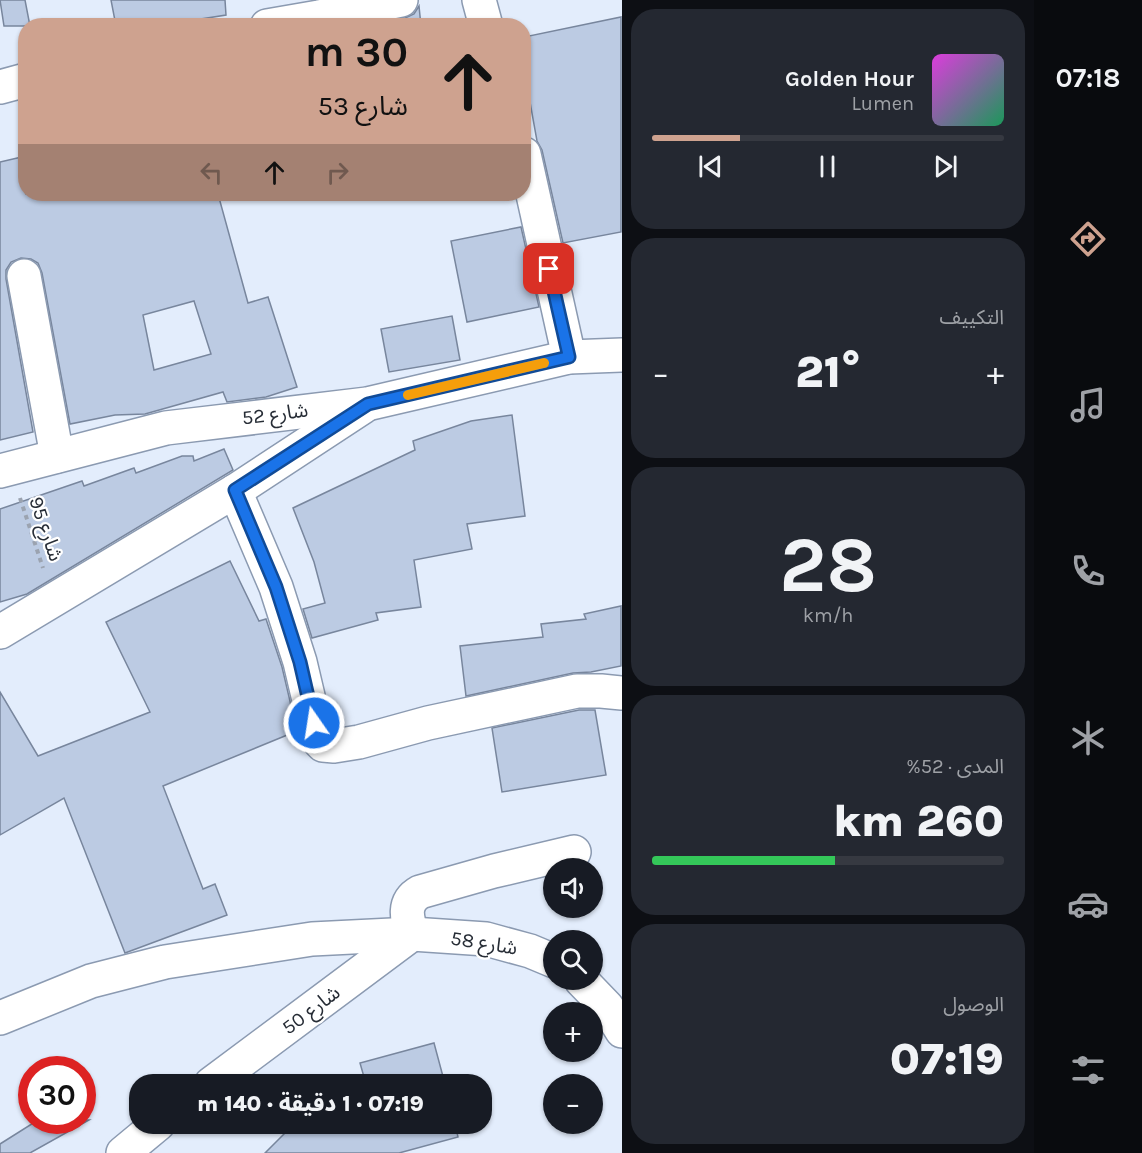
<!DOCTYPE html>
<html lang="ar">
<meta charset="utf-8">
<style>
:root{--surface:#171b24;--page:#242831;--text:#f1f3f6;--muted:#9ea1a6;--line:#363941;--accent:#cea28f}
body{margin:0;font-family:Karla,"Noto Sans Arabic",sans-serif;background:var(--page);color:var(--text);direction:rtl;height:100vh;display:flex;flex-direction:column;font-size:22px;white-space:nowrap}
*{box-sizing:border-box;margin:0}
p{font-size:20px;color:var(--muted)}
.icon{flex:none;width:33px;height:33px;fill:none;stroke:currentColor;stroke-width:2;stroke-linecap:round;stroke-linejoin:round}
.map{position:relative;flex:1;overflow:hidden;direction:ltr}
.side{display:flex;flex-direction:column;gap:9px;padding:9px;background:#0d0f14;width:412px}
.side>*{flex:none}
.hud{position:absolute;left:18px;top:18px;width:513px;height:183px;border-radius:24px;box-shadow:0 2px 4px #0004;direction:rtl;background:#cea28f;color:#111;overflow:hidden}
.controls{position:absolute;left:543px;top:858px;display:grid;gap:12px}
.controls a{display:grid;place-items:center;width:60px;height:60px;border-radius:50%;background:var(--surface);box-shadow:0 2px 4px #0004;font-size:30px}
.speed{position:absolute;left:18px;top:1056px;display:flex;gap:12px;font-size:30px;font-weight:700;text-align:center}
.speed>*{display:grid;place-content:center;width:78px;height:78px;border-radius:50%;background:var(--surface);box-shadow:0 2px 4px #0004;line-height:1}
.speed .limit{border:9px solid #d22;background:#fff;color:#111}
.pin{position:absolute;display:grid;place-items:center;width:51px;height:51px;color:#fff;margin:-26px;border-radius:12px;box-shadow:0 3px 9px #0006}
.me{position:absolute;width:66px;margin:-33px;rotate:347deg;stroke-linejoin:round;filter:drop-shadow(0 0 4px #0008)}
.turn{display:flex;align-items:center;gap:21px;height:126px;padding:0 24px;font-size:27px}
.turn .icon{width:78px;height:78px;stroke-width:2.5}
.turn b{display:block;font-size:42px;line-height:51px}
.lanes{display:flex;align-items:center;height:57px;padding:0 24px;background:#0003;justify-content:center;gap:30px;direction:ltr}
.lanes .off{opacity:.35}
.big{font-size:45px;font-weight:800;line-height:1.1}
.side .card{flex:1;display:flex;flex-direction:column;justify-content:center;gap:9px;min-width:0;padding:0 21px;border-radius:24px;background:var(--page)}
.side .dial{align-items:center;gap:0}
.dial b{font-size:78px;line-height:1}
.song{display:flex;align-items:center;gap:18px}
.cover{width:72px;height:72px;border-radius:9px;background:linear-gradient(135deg,hsl(300 70% 55%),hsl(150 70% 35%))}
.played{height:6px;border-radius:3px;background:linear-gradient(90deg,var(--accent) 25%,var(--line) 25%)}
.keys{display:flex;justify-content:space-around;direction:ltr}
.heat{display:flex;justify-content:space-between;align-items:center;font-size:33px;direction:ltr}
.charge{height:9px;border-radius:4px;background:linear-gradient(90deg,#34c759 52%,var(--line) 0)}
.trip{position:absolute;left:129px;top:1074px;width:363px;height:60px;border-radius:24px;background:var(--surface);box-shadow:0 2px 4px #0004;font-weight:800;line-height:60px;text-align:center;direction:rtl}
main{display:flex;flex:1;min-height:0}
.tabs{display:flex;flex-direction:column;width:108px;justify-content:space-around;align-items:center;background:#090b0e;color:var(--muted)}
.tabs .icon{width:42px;height:42px}
.tabs .selected{color:var(--accent)}
.tabs b{font-size:27px;color:var(--text)}
.map>svg:first-child{display:block}
</style>
<main>
<nav class="tabs">
<b>07:18</b>
<svg class="icon selected" aria-label="directions" viewBox="0 0 24 24"><path d="M12 3l9 9-9 9-9-9zM9 14v-3h6M13 9l2 2-2 2"/></svg>
<svg class="icon" aria-label="music" viewBox="0 0 24 24"><path d="M9 18V5l10-2v13"/><circle cx="6" cy="18" r="3"/><circle cx="16" cy="16" r="3"/></svg>
<svg class="icon" aria-label="phone" viewBox="0 0 24 24"><path d="M5 4h4l2 5-3 2q2 4 5 5l2-3 5 2v4C11 20 4 13 5 4z"/></svg>
<svg class="icon" aria-label="climate" viewBox="0 0 24 24"><path d="M12 3v18M4 7l16 10M4 17L20 7"/></svg>
<svg class="icon" aria-label="car" viewBox="0 0 24 24"><path d="M5 17H2v-5l4-1 3-4h7l3 4 3 1v5h-3M9 17h6M6 11h13"/><circle cx="7" cy="17" r="2"/><circle cx="17" cy="17" r="2"/></svg>
<svg class="icon" aria-label="filters" viewBox="0 0 24 24"><path d="M4 7h16M4 17h16"/><circle cx="9" cy="7" r="2"/><circle cx="15" cy="17" r="2"/></svg>
</nav>
<section class="side">
<div class="card">
<div class="song"><i class="cover"></i><div><b>Golden Hour</b><p>Lumen</p></div></div>
<div class="played"></div>
<div class="keys"><svg class="icon" aria-label="previous" viewBox="0 0 24 24"><path d="M18 5L8 12l10 7zM5 5v14"/></svg><svg class="icon" aria-label="pause" viewBox="0 0 24 24"><path d="M8 5v14M16 5v14"/></svg><svg class="icon" aria-label="next" viewBox="0 0 24 24"><path d="M6 5l10 7-10 7zM19 5v14"/></svg></div>
</div>
<div class="card"><p>التكييف</p>
<div class="heat"><a>−</a><b class="big">21°</b><a>+</a></div>
</div>
<div class="card dial"><b>28</b><p>km/h</p></div>
<div class="card"><p>المدى · 52%</p><b class="big">260 km</b><div class="charge"></div></div>
<div class="card"><p>الوصول</p><b class="big">07:19</b></div>
</section>
<div class="map">
<svg width="622" height="1153" viewBox="0 0 622 1153">
<rect width="100%" height="100%" fill="#e3edfc"/>
<g fill="#bccbe3" stroke="#78869d" stroke-width="1.5" fill-rule="evenodd">
<path d="M0,0H25L30,26H4Z"/>
<path d="M111,0H225L226,15L156,26H116Z"/>
<path d="M419,6L421,26H370L405,18L414,14Z"/>
<path d="M621,17V232L563,243L542,150L537,141L524,69V37Z"/>
<path d="M26,156V194H218L248,303L268,297L297,387L266,397L227,402L223,392L145,414L115,415L70,424L42,273L38,263L31,259L21,258L11,262L6,270V279L33,432L0,440V162ZM194,301L211,354L154,370L143,315Z"/>
<path d="M521,227L539,307L467,322L451,241Z"/>
<path d="M452,316L460,360L389,372L381,329Z"/>
<path d="M512,415L525,516L467,524L472,549L414,560L421,607L376,613L378,620L312,638L303,609L325,603L314,562L293,508L415,450L413,441L471,421Z"/>
<path d="M224,449L233,470L27,594L0,602V509L82,481L84,486L134,468L136,473L182,456H193L194,461Z"/>
<path d="M230,561L259,621L266,619L282,667L297,731L163,786L203,889L215,884L227,915L125,953L64,798L0,835V692L38,756L150,712L106,622Z"/>
<path d="M621,606V666L591,672L573,673L466,696L460,646L543,637L541,624L586,619L584,614Z"/>
<path d="M579,710H595L606,775L502,792L492,728Z"/>
<path d="M434,1043L445,1084H366L360,1063Z"/>
<path d="M38,1120H89L30,1153H0V1144Z"/>
<path d="M294,1124H455L458,1137L399,1153H265Z"/>
</g>
<g fill="none" stroke-linecap="round" stroke-linejoin="round">
<defs>
<g id="street">
<path d="M479,0L486,26"/>
<path d="M267,26L319,17L401,0"/>
<path d="M0,87L26,80"/>
<path d="M524,154L569,357"/>
<path d="M24,276L57,456"/>
<path d="M0,471L166,428L367,404L569,357L622,355"/>
<path d="M235,491L276,587L300,662L316,730L320,742L323,745L334,746L359,742L428,723L577,691H601L622,693"/>
<path d="M0,632L235,491L363,407"/>
<path d="M412,934C407,919 402,902 420,892L494,871L574,852"/>
<path d="M581,980L607,1007L622,1031"/>
<path d="M0,1018L91,981L165,962L312,939L412,934L486,939L530,951L554,961"/>
<path d="M211,1084L412,934"/>
<path d="M123,1153L158,1124"/>
</g>
</defs>
<use href="#street" stroke="#8b9ab1" stroke-width="36"/>
<path stroke="#9ba3b0" stroke-width="4" stroke-dasharray="4.5 4.5" stroke-linecap="butt" d="M20,498L43,568"/>
<use href="#street" stroke="#fff" stroke-width="33"/>
</g>
<g fill="none" stroke-linecap="round" stroke-linejoin="round">
<defs>
<path id="route" d="M314,723L300,662L276,587L235,490L368,404L569,357L549,269"/>
</defs>
<use href="#route" stroke="#114b97" stroke-width="15"/>
<use href="#route" stroke="#1a73e8" stroke-width="10"/>
<path stroke="#f59e0b" stroke-width="10" d="M408,395L544,363"/>
</g>
<g text-anchor="middle" dominant-baseline="central" stroke-width="4.5" stroke-linejoin="round" paint-order="stroke">
<g font-size="20" fill="#272d36" stroke="#fff">
<text transform="translate(275 414) rotate(-7)">شارع 52</text>
<text transform="translate(46 529) rotate(71)">شارع 95</text>
<text transform="translate(484 943) rotate(9)">شارع 58</text>
<text transform="translate(311 1010) rotate(-37)">شارع 50</text>
</g>
</g>
</svg>
<div class="controls">
<a><svg class="icon" aria-label="sound" viewBox="0 0 24 24"><path d="M4 9h4l5-4v14l-5-4H4zM17 9q2 3 0 6"/></svg></a>
<a><svg class="icon" aria-label="search" viewBox="0 0 24 24"><circle cx="10" cy="10" r="6"/><path d="M15 15l6 6"/></svg></a>
<a>+</a>
<a>−</a>
</div>
<div class="speed"><div class="limit">30</div></div>
<div class="pin" style="left:549px;top:269px;background:#d93025"><svg class="icon" aria-label="arrive" viewBox="0 0 24 24"><path d="M6 21V4h12l-3 4 3 4H6"/></svg></div>
<svg class="me" style="left:314px;top:723px" viewBox="-20 -20 40 40"><circle r="17" fill="#1a73e8" stroke="#fff" stroke-width="3"/><path d="M0-11L8 9 0 5-8 9z" fill="#fff"/></svg>
<div class="trip">07:19 · 1 دقيقة · 140 m</div>
<div class="hud">
<div class="turn"><svg class="icon" aria-label="ahead" viewBox="0 0 24 24"><path d="M12 20V5M6 11l6-6 6 6"/></svg><div><b>30 m</b>شارع 53</div></div>
<div class="lanes"><svg class="icon off" aria-label="left" viewBox="0 0 24 24"><path d="M17 20v-9H6M10 6l-5 5 5 5"/></svg><svg class="icon" aria-label="ahead" viewBox="0 0 24 24"><path d="M12 20V5M6 11l6-6 6 6"/></svg><svg class="icon off" aria-label="right" viewBox="0 0 24 24"><path d="M7 20v-9h11M14 6l5 5-5 5"/></svg></div>
</div>
</div>
</main>
